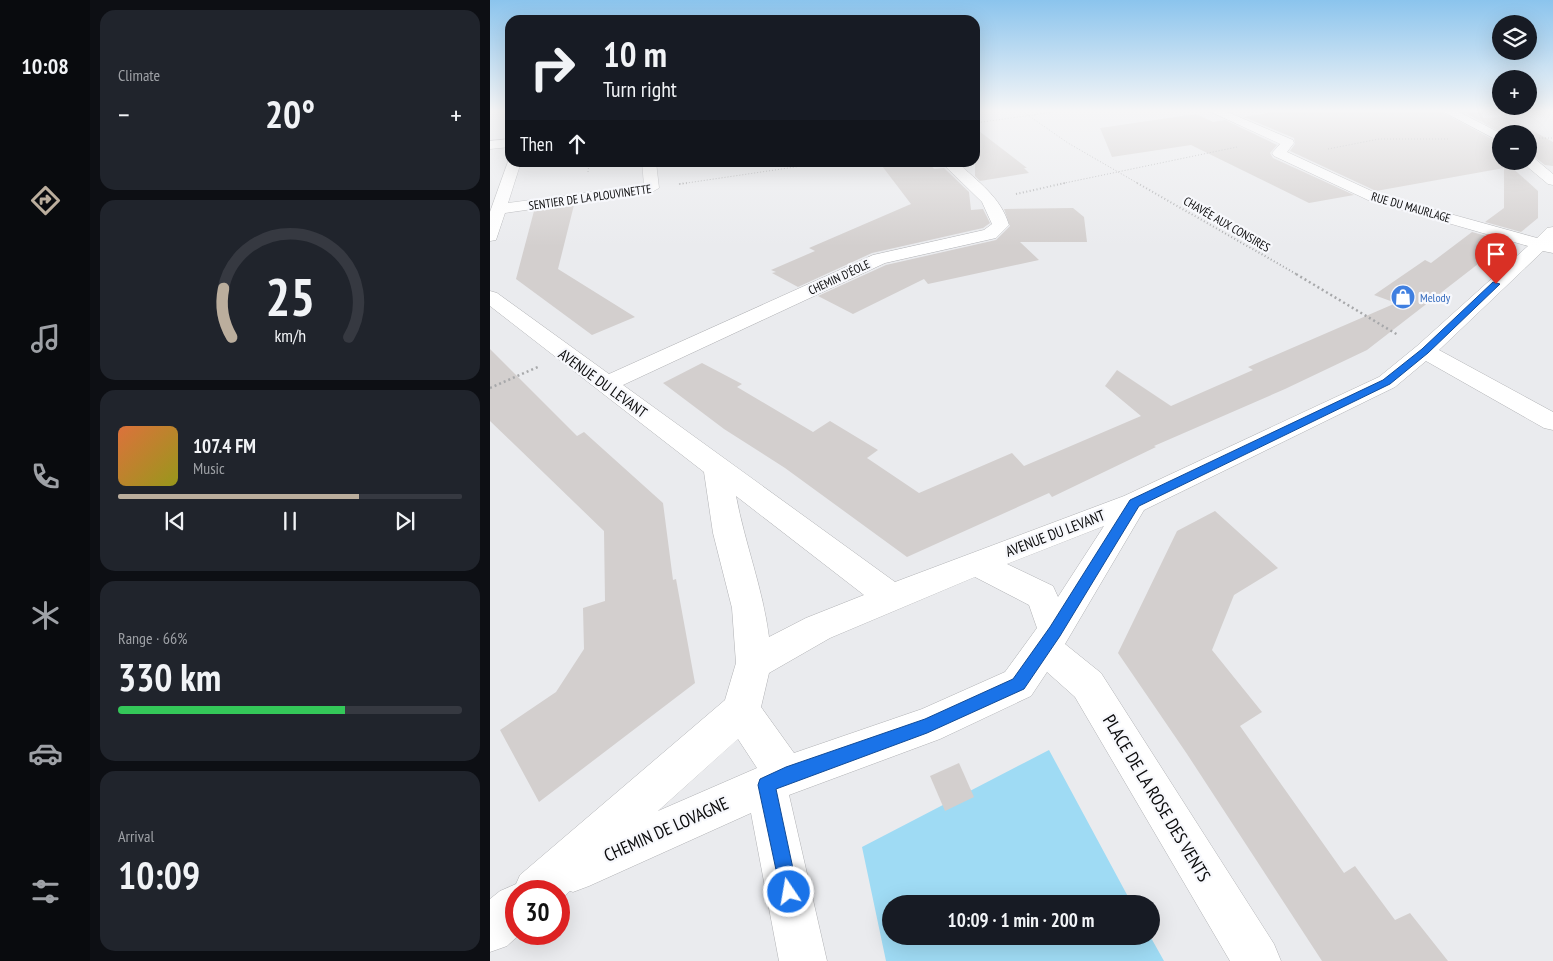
<!DOCTYPE html>
<meta charset="utf-8">
<style>
:root{--surface:#171b24;--page:#20242c;--text:#f1f3f6;--muted:#9ea1a6;--line:#363941;--accent:#bbae9d}
body{margin:0;font-family:"PT Sans Narrow",sans-serif;background:var(--page);color:var(--text);height:100vh;display:flex;flex-direction:column;font-size:19px;white-space:nowrap}
*{box-sizing:border-box;margin:0}
p{font-size:16px;color:var(--muted)}
.icon{flex:none;width:28px;height:28px;fill:none;stroke:currentColor;stroke-width:2;stroke-linecap:round;stroke-linejoin:round}
.map{position:relative;flex:1;overflow:hidden}
.drawer{display:flex;flex-direction:column;gap:10px;padding:10px;background:#0d0f14;width:400px}
.drawer>*{flex:none}
.guide{position:absolute;left:15px;top:15px;width:475px;height:152px;border-radius:15px;box-shadow:0 5px 20px #0002;background:#171b24;color:var(--text);overflow:hidden}
.fabs{position:absolute;left:1002px;top:15px;display:grid;gap:10px}
.fabs a{display:grid;place-items:center;width:45px;height:45px;border-radius:50%;background:var(--surface);box-shadow:0 5px 20px #0002;font-size:25px}
.speed{position:absolute;left:15px;top:880px;display:flex;gap:10px;font-size:25px;font-weight:700;text-align:center}
.speed>*{display:grid;place-content:center;width:65px;height:65px;border-radius:50%;background:var(--surface);box-shadow:0 5px 20px #0002;line-height:1}
.speed .limit{border:8px solid #d22;background:#fff;color:#111}
.pin{position:absolute;display:grid;place-items:center;width:42px;height:42px;color:#fff;margin:-51px -21px;border-radius:50% 50% 50% 0;rotate:-45deg;box-shadow:0 0 5px #0007}
.pin .icon{rotate:45deg}
.me{position:absolute;width:55px;margin:-28px;rotate:348deg;stroke-linejoin:round;filter:drop-shadow(0 0 4px #0008)}
.turn{display:flex;align-items:center;gap:18px;height:105px;padding:0 15px;font-size:22px}
.turn .icon{width:65px;height:65px;stroke-width:2.5}
.turn b{display:block;font-size:35px;line-height:42px}
.then{display:flex;align-items:center;height:48px;padding:0 15px;background:#0003;gap:10px;font-size:19px}
.big{font-size:38px;font-weight:700;line-height:1.1}
.drawer .widget{flex:1;display:flex;flex-direction:column;justify-content:center;gap:8px;min-width:0;padding:0 18px;border-radius:15px;background:var(--page)}
.drawer .dial{align-items:center;gap:0}
.dial svg{height:130px;overflow:visible;fill:none;stroke:var(--line);stroke-width:7;stroke-linecap:round;text-anchor:middle}
.dial text{fill:var(--text);stroke:none}
.song{display:flex;align-items:center;gap:15px}
.cover{width:60px;height:60px;border-radius:8px;background:linear-gradient(135deg,hsl(20 70% 55%),hsl(60 70% 35%))}
.played{height:5px;border-radius:2px;background:linear-gradient(90deg,var(--accent) 70%,var(--line) 70%)}
.keys{display:flex;justify-content:space-around;direction:ltr}
.heat{display:flex;justify-content:space-between;align-items:center;font-size:28px;direction:ltr}
.charge{height:8px;border-radius:4px;background:linear-gradient(90deg,#34c759 66%,var(--line) 0)}
.trip{position:absolute;left:392px;top:895px;width:278px;height:50px;border-radius:25px;background:var(--surface);box-shadow:0 5px 20px #0002;font-weight:700;line-height:50px;text-align:center}
main{display:flex;flex:1;min-height:0}
.dock{display:flex;flex-direction:column;width:90px;justify-content:space-around;align-items:center;background:#090b0e;color:var(--muted)}
.dock .icon{width:35px;height:35px}
.dock .selected{color:var(--accent)}
.dock b{font-size:22px;color:var(--text)}
.map>svg:first-child{display:block}
</style>
<main>
<nav class="dock">
<b>10:08</b>
<svg class="icon selected" aria-label="directions" viewBox="0 0 24 24"><path d="M12 3l9 9-9 9-9-9zM9 14v-3h6M13 9l2 2-2 2"/></svg>
<svg class="icon" aria-label="music" viewBox="0 0 24 24"><path d="M9 18V5l10-2v13"/><circle cx="6" cy="18" r="3"/><circle cx="16" cy="16" r="3"/></svg>
<svg class="icon" aria-label="phone" viewBox="0 0 24 24"><path d="M5 4h4l2 5-3 2q2 4 5 5l2-3 5 2v4C11 20 4 13 5 4z"/></svg>
<svg class="icon" aria-label="climate" viewBox="0 0 24 24"><path d="M12 3v18M4 7l16 10M4 17L20 7"/></svg>
<svg class="icon" aria-label="car" viewBox="0 0 24 24"><path d="M5 17H2v-5l4-1 3-4h7l3 4 3 1v5h-3M9 17h6M6 11h13"/><circle cx="7" cy="17" r="2"/><circle cx="17" cy="17" r="2"/></svg>
<svg class="icon" aria-label="filters" viewBox="0 0 24 24"><path d="M4 7h16M4 17h16"/><circle cx="9" cy="7" r="2"/><circle cx="15" cy="17" r="2"/></svg>
</nav>
<section class="drawer">
<div class="widget"><p>Climate</p>
<div class="heat"><a>−</a><b class="big">20°</b><a>+</a></div>
</div>
<div class="widget dial"><svg viewBox="0 0 100 80">
<path d="M14 69A42 42 0 1 1 86 69"/>
<path d="M14 69A42 42 0 0 1 9 39" stroke="#bbae9d"/>
<text x="50" y="56" font-size="32" font-weight="700">25</text>
<text x="50" y="72" font-size="11">km/h</text>
</svg></div>
<div class="widget">
<div class="song"><i class="cover"></i><div><b>107.4 FM</b><p>Music</p></div></div>
<div class="played"></div>
<div class="keys"><svg class="icon" aria-label="previous" viewBox="0 0 24 24"><path d="M18 5L8 12l10 7zM5 5v14"/></svg><svg class="icon" aria-label="pause" viewBox="0 0 24 24"><path d="M8 5v14M16 5v14"/></svg><svg class="icon" aria-label="next" viewBox="0 0 24 24"><path d="M6 5l10 7-10 7zM19 5v14"/></svg></div>
</div>
<div class="widget"><p>Range · 66%</p><b class="big">330 km</b><div class="charge"></div></div>
<div class="widget"><p>Arrival</p><b class="big">10:09</b></div>
</section>
<div class="map">
<svg width="1063" height="961" viewBox="0 0 1063 961">
<rect width="100%" height="100%" fill="#eaebee"/>
<path fill="#9fdbf4" d="M559,750L642,904H401V936H660L674,961H396L372,847Z"/>
<g fill="#d3cfce">
<path d="M790,111H950L1011,144V161H1030L1032,164L1017,163L1048,191V218L1031,232L995,222L1014,208V168L886,191L800,151L805,144L804,138L754,117Z"/>
<path d="M972,111H993V118L1016,117L1024,120L1063,142V166L1055,165L1045,157L1039,155V134H1014Z"/>
<path d="M706,114L723,122L735,120L787,145L780,153L783,158L864,195L819,203L701,145L622,157L610,128Z"/>
<path d="M485,128L537,168H534L539,173L490,181L485,176Z"/>
<path d="M389,162H438L444,169L454,168L479,192L481,210L493,209L500,223L493,228L382,253L308,287L282,273L286,272L281,270L325,251L319,248L421,204Z"/>
<path d="M84,205L68,269L145,317L102,335L26,279L44,211Z"/>
<path d="M583,208L594,217L597,242H530L549,260L438,284L434,279L363,314L328,296L396,265L506,240L520,226L514,209Z"/>
<path d="M982,232L1017,242L1013,245V242L1008,247H1010L877,350L795,389L664,446L666,447L562,497L559,493L417,557L295,468L234,429L173,383L212,363L252,384L247,387L323,432L340,421L388,450L377,458L429,493L522,453L534,466L651,416L615,386L627,370L681,406L763,370L758,367L906,303L884,295L935,260L941,263Z"/>
<path d="M0,349L87,436L94,432L173,503L183,580L186,579L205,683L49,802L10,730L66,692L94,649L93,608L115,601L114,531L0,421Z"/>
<path d="M725,511L788,568L744,595L722,650L772,712L750,726L854,873L865,866L905,920L920,913L958,961H832L697,754L628,653L687,531Z"/>
<path d="M469,763L484,797L455,811L440,776Z"/>
</g>
<g fill="none" stroke-linecap="round" stroke-linejoin="round">
<defs>
<g id="street">
<path d="M719,111H735L803,140L804,143L797,152L888,194L1047,238L1057,228L1063,227V253L1053,251L949,350L1063,412V430L1054,428L936,361L905,387L654,510L575,644L611,673L784,944L791,961H740L585,697L557,672L541,696L450,739L299,795L337,961H289L261,813L99,886L83,892L80,891L69,901V891H26V934H30L17,946L0,952V899L10,891L26,884L30,875L235,700L246,663L242,608L223,533L214,472L0,306V291L7,293L119,374L383,255L494,230L502,224L492,202L451,162H467C487,181 511,197 519,225L506,238L395,263L133,385L405,582L634,496L889,377L927,346L1038,246L878,200L784,156L782,153L790,144ZM246,496L374,595L316,618L279,637C273,589 255,544 246,496ZM614,526L568,597L563,586L517,564ZM485,577L539,605L547,628L515,672L432,709L304,753L271,707L279,673L340,638ZM248,739L267,768L168,811Z"/>
<path d="M952,111H967L1012,134L1011,142Z"/>
<path d="M20,139V147L0,149V141Z"/>
<path d="M1039,157L1044,158L1063,174V185L1058,184L1034,164L1032,161H1039Z"/>
<path d="M19,159L20,162H31L18,203L154,185L152,162H166L169,188L162,192L15,213L6,240L0,241V212Z"/>
</g>
</defs>
<use href="#street" stroke="#b1b2b5" stroke-width="1"/>
<g stroke="#a7a8aa" stroke-width="1" stroke-dasharray="1 2" stroke-linecap="butt">
<path d="M532,111L578,143L649,184"/>
<path d="M485,123L571,111"/>
<path d="M1049,138H1063"/>
<path d="M838,149L889,139H958"/>
<path d="M98,172L99,162"/>
<path d="M190,184L339,162"/>
<path d="M570,184L747,147"/>
</g>
<g stroke="#a7a8aa" stroke-width="2" stroke-dasharray="1 2.5" stroke-linecap="butt">
<path d="M647,183L808,275"/>
<path d="M189,184L198,183"/>
<path d="M526,194L575,183"/>
</g>
<g stroke="#a7a8aa" stroke-width="2.5" stroke-dasharray="2 3" stroke-linecap="butt">
<path d="M806,274L908,335"/>
<path d="M0,388L48,367"/>
</g>
<use href="#street" fill="#fff" fill-rule="evenodd"/>
</g>
<linearGradient id="sky" x2="0" y2="1"><stop stop-color="#8bc4ed"/><stop offset="0.45" stop-color="#f6f6f7"/><stop offset="1" stop-color="#f6f6f7" stop-opacity="0"/></linearGradient>
<rect width="1063" height="246" fill="url(#sky)"/>
<path fill="#1a73e8" stroke="#114b97" d="M1003,282L1010,284L938,353L900,384L649,506L570,636L534,689L437,733L286,789L308,892L305,898L299,901L292,898L268,785L270,779L296,767L435,719L523,679L560,627L640,500L893,380L932,349Z"/>
<defs>
<symbol id="shop-disc" viewBox="-11 -11 22 22"><circle r="9.5" fill="#3f7fe0" stroke="#f7f8fc"/><path d="M-5-2.5h2.3a2.7 3.5 0 0 1 5.4 0H5L5.5 6h-11ZM-1.5-2.5h3a1.5 2.3 0 0 0-3 0Z" fill="#fff"/></symbol>
</defs>
<g fill-rule="evenodd">
<use href="#shop-disc" x="899" y="283" width="28" height="28"/>
</g>
<g text-anchor="middle" dominant-baseline="central" stroke-width="4.5" stroke-linejoin="round" paint-order="stroke">
<g font-size="12" fill="#0c0c0d" stroke="#f7f8fc">
<text transform="translate(100 197) rotate(-8)">SENTIER DE LA PLOUVINETTE</text>
<text transform="translate(921 207) rotate(16)">RUE DU MAURLAGE</text>
<text transform="translate(737 224) rotate(30)">CHAVÉE AUX CONSIRES</text>
<text transform="translate(349 277) rotate(-25)">CHEMIN D'ÉOLE</text>
</g>
<g font-size="12" fill="#366cbe" stroke="#f7f8fc" text-anchor="start">
<text x="930" y="297">Melody</text>
</g>
<g font-size="15" fill="#0c0c0d" stroke="#f7f8fc">
<text transform="translate(113 383) rotate(36)">AVENUE DU LEVANT</text>
<text transform="translate(565 533) rotate(-21)">AVENUE DU LEVANT</text>
</g>
<g font-size="18" fill="#0c0c0d" stroke="#f7f8fc">
<text transform="translate(667 798) rotate(59)">PLACE DE LA ROSE DES VENTS</text>
<text transform="translate(176 829) rotate(-24)">CHEMIN DE LOVAGNE</text>
</g>
</g>
</svg>
<div class="fabs">
<a><svg class="icon" aria-label="layers" viewBox="0 0 24 24"><path d="M12 4l9 5-9 5-9-5zM3 14l9 5 9-5"/></svg></a>
<a>+</a>
<a>−</a>
</div>
<div class="speed"><div class="limit">30</div></div>
<div class="pin" style="left:1006px;top:284px;background:#d93025"><svg class="icon" aria-label="arrive" viewBox="0 0 24 24"><path d="M6 21V4h12l-3 4 3 4H6"/></svg></div>
<svg class="me" style="left:299px;top:892px" viewBox="-20 -20 40 40"><circle r="17" fill="#1a73e8" stroke="#fff" stroke-width="3"/><path d="M0-11L8 9 0 5-8 9z" fill="#fff"/></svg>
<div class="trip">10:09 · 1 min · 200 m</div>
<div class="guide">
<div class="turn"><svg class="icon" aria-label="right" viewBox="0 0 24 24"><path d="M7 20v-9h11M14 6l5 5-5 5"/></svg><div><b>10 m</b>Turn right</div></div>
<div class="then">Then<svg class="icon" aria-label="ahead" viewBox="0 0 24 24"><path d="M12 20V5M6 11l6-6 6 6"/></svg></div>
</div>
</div>
</main>
